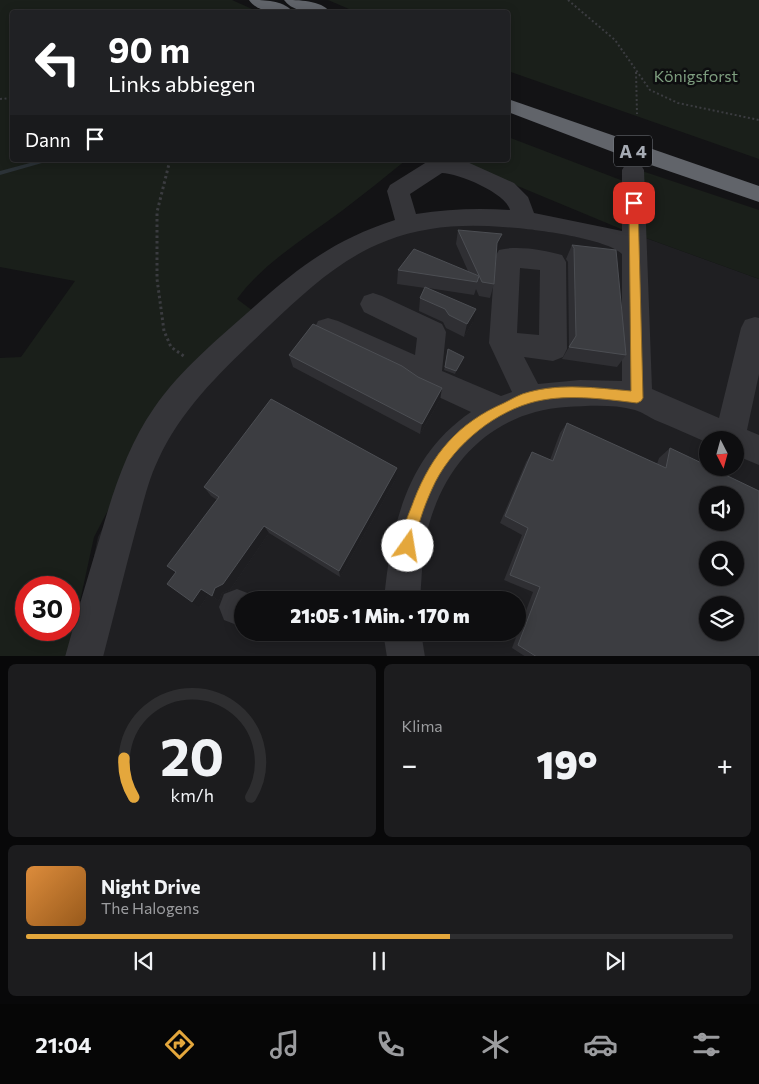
<!DOCTYPE html>
<html lang="de">
<meta charset="utf-8">
<style>
:root{--surface:#0e0e10;--page:#1c1c1e;--text:#f1f3f6;--muted:#9b9c9f;--line:#2e2e30;--accent:#e4a73c}
body{margin:0;font-family:Commissioner,sans-serif;background:var(--page);color:var(--text);height:100vh;display:flex;flex-direction:column;font-size:19px;white-space:nowrap}
*{box-sizing:border-box;margin:0}
p{font-size:16px;color:var(--muted)}
.icon{flex:none;width:28px;height:28px;fill:none;stroke:currentColor;stroke-width:2;stroke-linecap:round;stroke-linejoin:round}
.map{position:relative;height:656px;overflow:hidden}
.drawer{display:flex;flex-direction:column;gap:8px;padding:8px;background:#080809;flex:1}
.drawer>*{flex:none}
.guide{position:absolute;left:10px;top:10px;width:500px;height:152px;border-radius:5px;box-shadow:0 2px 12px #0003,0 0 0 1px var(--line);background:#202124;color:#fff;overflow:hidden}
.needle{width:32px;rotate:174deg}
.controls{position:absolute;left:699px;top:431px;display:grid;gap:10px}
.controls a{display:grid;place-items:center;width:45px;height:45px;border-radius:50%;background:var(--surface);box-shadow:0 2px 12px #0003,0 0 0 1px var(--line);font-size:25px}
.speed{position:absolute;left:15px;top:576px;display:flex;gap:10px;font-size:25px;font-weight:700;text-align:center}
.speed>*{display:grid;place-content:center;width:65px;height:65px;border-radius:50%;background:var(--surface);box-shadow:0 2px 12px #0003,0 0 0 1px var(--line);line-height:1}
.speed .limit{border:8px solid #d22;background:#fff;color:#111}
.pin{position:absolute;display:grid;place-items:center;width:42px;height:42px;color:#fff;margin:-21px;border-radius:10px;box-shadow:0 2px 8px #0006}
.me{position:absolute;width:55px;margin:-28px;rotate:13deg;stroke-linejoin:round;filter:drop-shadow(0 0 4px #0008)}
.turn{display:flex;align-items:center;gap:18px;height:105px;padding:0 15px;font-size:22px}
.turn .icon{width:65px;height:65px;stroke-width:2.5}
.turn b{display:block;font-size:35px;line-height:42px}
.then{display:flex;align-items:center;height:48px;padding:0 15px;background:#0003;gap:10px;font-size:19px}
.big{font-size:38px;font-weight:800;line-height:1.1}
.drawer .widget{flex:1;display:flex;flex-direction:column;justify-content:center;gap:8px;min-width:0;padding:0 18px;border-radius:8px;background:var(--page)}
.drawer .dial{align-items:center;gap:0}
.dial svg{height:130px;overflow:visible;fill:none;stroke:var(--line);stroke-width:7;stroke-linecap:round;text-anchor:middle}
.dial text{fill:var(--text);stroke:none}
.song{display:flex;align-items:center;gap:15px}
.cover{width:60px;height:60px;border-radius:8px;background:linear-gradient(135deg,hsl(30 70% 55%),hsl(30 70% 35%))}
.played{height:5px;border-radius:2px;background:linear-gradient(90deg,var(--accent) 60%,var(--line) 60%)}
.keys{display:flex;justify-content:space-around;direction:ltr}
.heat{display:flex;justify-content:space-between;align-items:center;font-size:28px;direction:ltr}
.drawer .tiles{flex:1;display:grid;gap:8px;grid-template-columns:1fr 1fr}
.widget:last-child{grid-column:span 2}
.trip{position:absolute;left:234px;top:591px;width:292px;height:50px;border-radius:25px;background:var(--surface);box-shadow:0 2px 12px #0003,0 0 0 1px var(--line);font-weight:800;line-height:50px;text-align:center}
.tabs{display:flex;height:80px;justify-content:space-around;align-items:center;background:#060606;color:var(--muted)}
.tabs .icon{width:35px;height:35px}
.tabs .current{color:var(--accent)}
.tabs b{font-size:22px;color:var(--text)}
.map>svg:first-child{display:block}
</style>
<div class="map">
<svg width="759" height="657" viewBox="0 0 759 657">
<rect width="100%" height="100%" fill="#131315"/>
<path fill="#1f1f22" fill-rule="evenodd" d="M512,210L646,238L759,279V656L73,657L98,537L175,392L393,222ZM708,440H735V468H708ZM708,495H735V522H708ZM708,550H735V578H708ZM242,600H518V632H242ZM708,605H735V632H708Z"/>
<g fill="#1a1f1a" fill-rule="evenodd">
<path d="M0,0H232L259,12H12V160H406C385,177 364,194 343,210C306,238 265,261 237,299L257,314L171,390L94,537L68,656H0V358L21,357L75,281L0,267ZM26,588H69V630H26Z"/>
<path d="M328,0H759V159L508,71V12H356Z"/>
<path d="M508,137L626,182V231L455,160H508Z"/>
<path d="M639,170L759,210V279L646,238Z"/>
</g>
<g fill="none" stroke-linecap="round" stroke-linejoin="round">
<path fill="#2b3237" fill-rule="evenodd" d="M41,160H49V161L0,175V171Z"/>
<g stroke="#3b3c40" stroke-width="2" stroke-dasharray="2 2.5" stroke-linecap="butt">
<path d="M568,0L615,40L650,90L678,103L759,120"/>
<path d="M636,72L637,114"/>
<path d="M0,99L12,98"/>
</g>
<path stroke="#3b3c40" stroke-width="3" stroke-dasharray="2.5 3" stroke-linecap="butt" d="M170,160L157,212V279L164,331L171,347L185,357"/>
<g fill="#353539" fill-rule="evenodd">
<path d="M430,160L465,161L514,183L528,197L534,213L622,231V170L625,165L633,163L641,165L644,170L652,389L719,418L741,328L745,320L755,317L759,318V374L747,430L759,435V465L735,455V440H708V443C690,435 673,427 655,420C649,417 642,412 635,410C613,404 588,406 566,407C493,412 444,462 427,532C422,554 422,577 420,600H384C391,527 406,456 471,412L417,387L402,376L318,337L314,329L318,321L328,318L338,321L415,355L417,338L364,312L360,304L364,296L373,293L382,296L442,324L446,332L442,371L501,396L512,392L489,343L495,257L499,250C517,245 544,250 562,255L566,262L567,349L563,357L553,361L524,357L538,384L580,380L622,381V254C606,238 528,228 503,227C463,224 424,226 386,241C341,258 305,292 271,324C228,365 183,405 158,460C147,483 142,509 135,533C124,574 114,615 103,657H65C76,617 88,576 100,537C113,492 127,447 154,408C181,369 219,338 255,306C300,266 336,239 395,220L387,191L390,185ZM442,173C458,173 506,193 510,210C478,208 448,209 416,214L410,194ZM520,268L540,270L539,335L517,333Z"/>
<path d="M237,589L255,596L257,600H242V627L224,620L219,607L224,594Z"/>
<path d="M383,632H421L425,657H387Z"/>
</g>
<g fill="#61646a" fill-rule="evenodd">
<path d="M249,0C263,0 284,0 293,12C280,14 258,13 249,0Z"/>
<path d="M284,0C298,0 321,0 330,12C317,14 293,13 284,0Z"/>
<path d="M508,99L759,186V202L613,152L508,112Z"/>
</g>
</g>
<g fill="#2f2f33">
<path d="M458,230L498,248L496,252L494,284L490,298L479,296L476,289L474,295L428,288L473,322L464,337L446,328L443,322L419,311L420,298L425,288L397,284L398,270L468,271L456,244Z"/>
<path d="M572,245L626,355L617,367L562,359L569,347L568,262L566,259Z"/>
<path d="M448,349L463,360L455,374L444,370Z"/>
<path d="M289,355L440,400L420,434L293,367Z"/>
<path d="M567,423L657,464L659,458L670,448L759,657H526L512,648L533,592L504,580L522,535L500,523L526,462L532,452L550,460L560,433Z"/>
<path d="M397,477L340,577L269,533L230,590L222,593L219,601L209,594L200,607L176,572L217,500L211,496L204,487Z"/>
</g>
<g fill="#1e1e21">
<path d="M502,234L498,248L493,257L497,243Z"/>
<path d="M476,309L473,322L464,337L467,324Z"/>
<path d="M464,357L463,360L455,374L456,371Z"/>
<path d="M442,388L440,400L420,434L422,424Z"/>
<path d="M397,468V477L340,577L339,571Z"/>
<path d="M264,526L269,533L230,590L222,593L219,601L212,596L215,588Z"/>
<path d="M201,589L209,594L200,607L192,602Z"/>
</g>
<g fill="#3c3d41" stroke="#4c4e53" fill-rule="evenodd">
<path d="M458,230L502,234L497,243L494,284L482,282Z"/>
<path d="M572,245L616,250L626,355L569,347L576,336L574,248Z"/>
<path d="M414,249L479,276L477,282L398,270Z"/>
<path d="M425,287L476,309L467,324L449,315L445,309L420,298Z"/>
<path d="M313,324L402,366L418,377L442,388L422,424L289,355Z"/>
<path d="M448,349L464,357L456,371L445,367Z"/>
<path d="M271,399L397,468L339,571L264,526L223,584L215,588L212,596L201,589L192,602L167,584L176,572L167,566L219,497L204,487Z"/>
<path d="M567,423L666,468L670,448L708,466V468H711L759,491V657H537L518,645L540,587L510,575L528,528L505,516L532,452L553,461ZM708,495H735V522H708ZM708,550H735V578H708ZM708,605H735V632H708Z"/>
</g>
<path fill="#e4a73c" stroke="#946d27" d="M634,199L638,203L643,398L641,401L637,403C603,399 564,393 530,403C489,415 449,450 432,489C426,502 420,518 417,532C416,539 416,545 413,551L408,553L403,551C397,536 409,515 414,500C432,454 458,423 504,403C512,399 520,394 529,392C561,383 598,388 631,391L629,203Z"/>
<g text-anchor="middle" dominant-baseline="central" stroke-width="5" stroke-linejoin="round" paint-order="stroke">
<g font-size="16" fill="#7e9e7f" stroke="#0e0e10">
<text x="696" y="75">Königsforst</text>
</g>
<rect fill="#0e0e10" stroke="#787c83" stroke-width="1" x="614" y="135.5" width="38" height="31" rx="4"/>
<g font-size="18" font-weight="bold" fill="#a6abb4">
<text x="633" y="151">A 4</text>
</g>
</g>
</svg>
<div class="controls">
<a><svg class="needle" viewBox="-14 -14 28 28"><path d="M0-13l5 13h-10z" fill="#e53935"/><path d="M0 13l5-13h-10z" fill="#9b9c9f"/></svg></a>
<a><svg class="icon" aria-label="sound" viewBox="0 0 24 24"><path d="M4 9h4l5-4v14l-5-4H4zM17 9q2 3 0 6"/></svg></a>
<a><svg class="icon" aria-label="search" viewBox="0 0 24 24"><circle cx="10" cy="10" r="6"/><path d="M15 15l6 6"/></svg></a>
<a><svg class="icon" aria-label="layers" viewBox="0 0 24 24"><path d="M12 4l9 5-9 5-9-5zM3 14l9 5 9-5"/></svg></a>
</div>
<div class="speed"><div class="limit">30</div></div>
<div class="pin" style="left:634px;top:203px;background:#d93025"><svg class="icon" aria-label="arrive" viewBox="0 0 24 24"><path d="M6 21V4h12l-3 4 3 4H6"/></svg></div>
<svg class="me" style="left:408px;top:546px" viewBox="-20 -20 40 40"><circle r="19" fill="#fff"/><path d="M0-13L10 11 0 6-10 11z" fill="#e4a73c"/></svg>
<div class="trip">21:05 · 1 Min. · 170 m</div>
<div class="guide">
<div class="turn"><svg class="icon" aria-label="left" viewBox="0 0 24 24"><path d="M17 20v-9H6M10 6l-5 5 5 5"/></svg><div><b>90 m</b>Links abbiegen</div></div>
<div class="then">Dann<svg class="icon" aria-label="arrive" viewBox="0 0 24 24"><path d="M6 21V4h12l-3 4 3 4H6"/></svg></div>
</div>
</div>
<section class="drawer">
<div class="tiles">
<div class="widget dial"><svg viewBox="0 0 100 80">
<path d="M14 69A42 42 0 1 1 86 69"/>
<path d="M14 69A42 42 0 0 1 8 45" stroke="#e4a73c"/>
<text x="50" y="56" font-size="32" font-weight="700">20</text>
<text x="50" y="72" font-size="11">km/h</text>
</svg></div>
<div class="widget"><p>Klima</p>
<div class="heat"><a>−</a><b class="big">19°</b><a>+</a></div>
</div>
<div class="widget">
<div class="song"><i class="cover"></i><div><b>Night Drive</b><p>The Halogens</p></div></div>
<div class="played"></div>
<div class="keys"><svg class="icon" aria-label="previous" viewBox="0 0 24 24"><path d="M18 5L8 12l10 7zM5 5v14"/></svg><svg class="icon" aria-label="pause" viewBox="0 0 24 24"><path d="M8 5v14M16 5v14"/></svg><svg class="icon" aria-label="next" viewBox="0 0 24 24"><path d="M6 5l10 7-10 7zM19 5v14"/></svg></div>
</div>
</div>
</section>
<nav class="tabs">
<b>21:04</b>
<svg class="icon current" aria-label="directions" viewBox="0 0 24 24"><path d="M12 3l9 9-9 9-9-9zM9 14v-3h6M13 9l2 2-2 2"/></svg>
<svg class="icon" aria-label="music" viewBox="0 0 24 24"><path d="M9 18V5l10-2v13"/><circle cx="6" cy="18" r="3"/><circle cx="16" cy="16" r="3"/></svg>
<svg class="icon" aria-label="phone" viewBox="0 0 24 24"><path d="M5 4h4l2 5-3 2q2 4 5 5l2-3 5 2v4C11 20 4 13 5 4z"/></svg>
<svg class="icon" aria-label="climate" viewBox="0 0 24 24"><path d="M12 3v18M4 7l16 10M4 17L20 7"/></svg>
<svg class="icon" aria-label="car" viewBox="0 0 24 24"><path d="M5 17H2v-5l4-1 3-4h7l3 4 3 1v5h-3M9 17h6M6 11h13"/><circle cx="7" cy="17" r="2"/><circle cx="17" cy="17" r="2"/></svg>
<svg class="icon" aria-label="filters" viewBox="0 0 24 24"><path d="M4 7h16M4 17h16"/><circle cx="9" cy="7" r="2"/><circle cx="15" cy="17" r="2"/></svg>
</nav>
